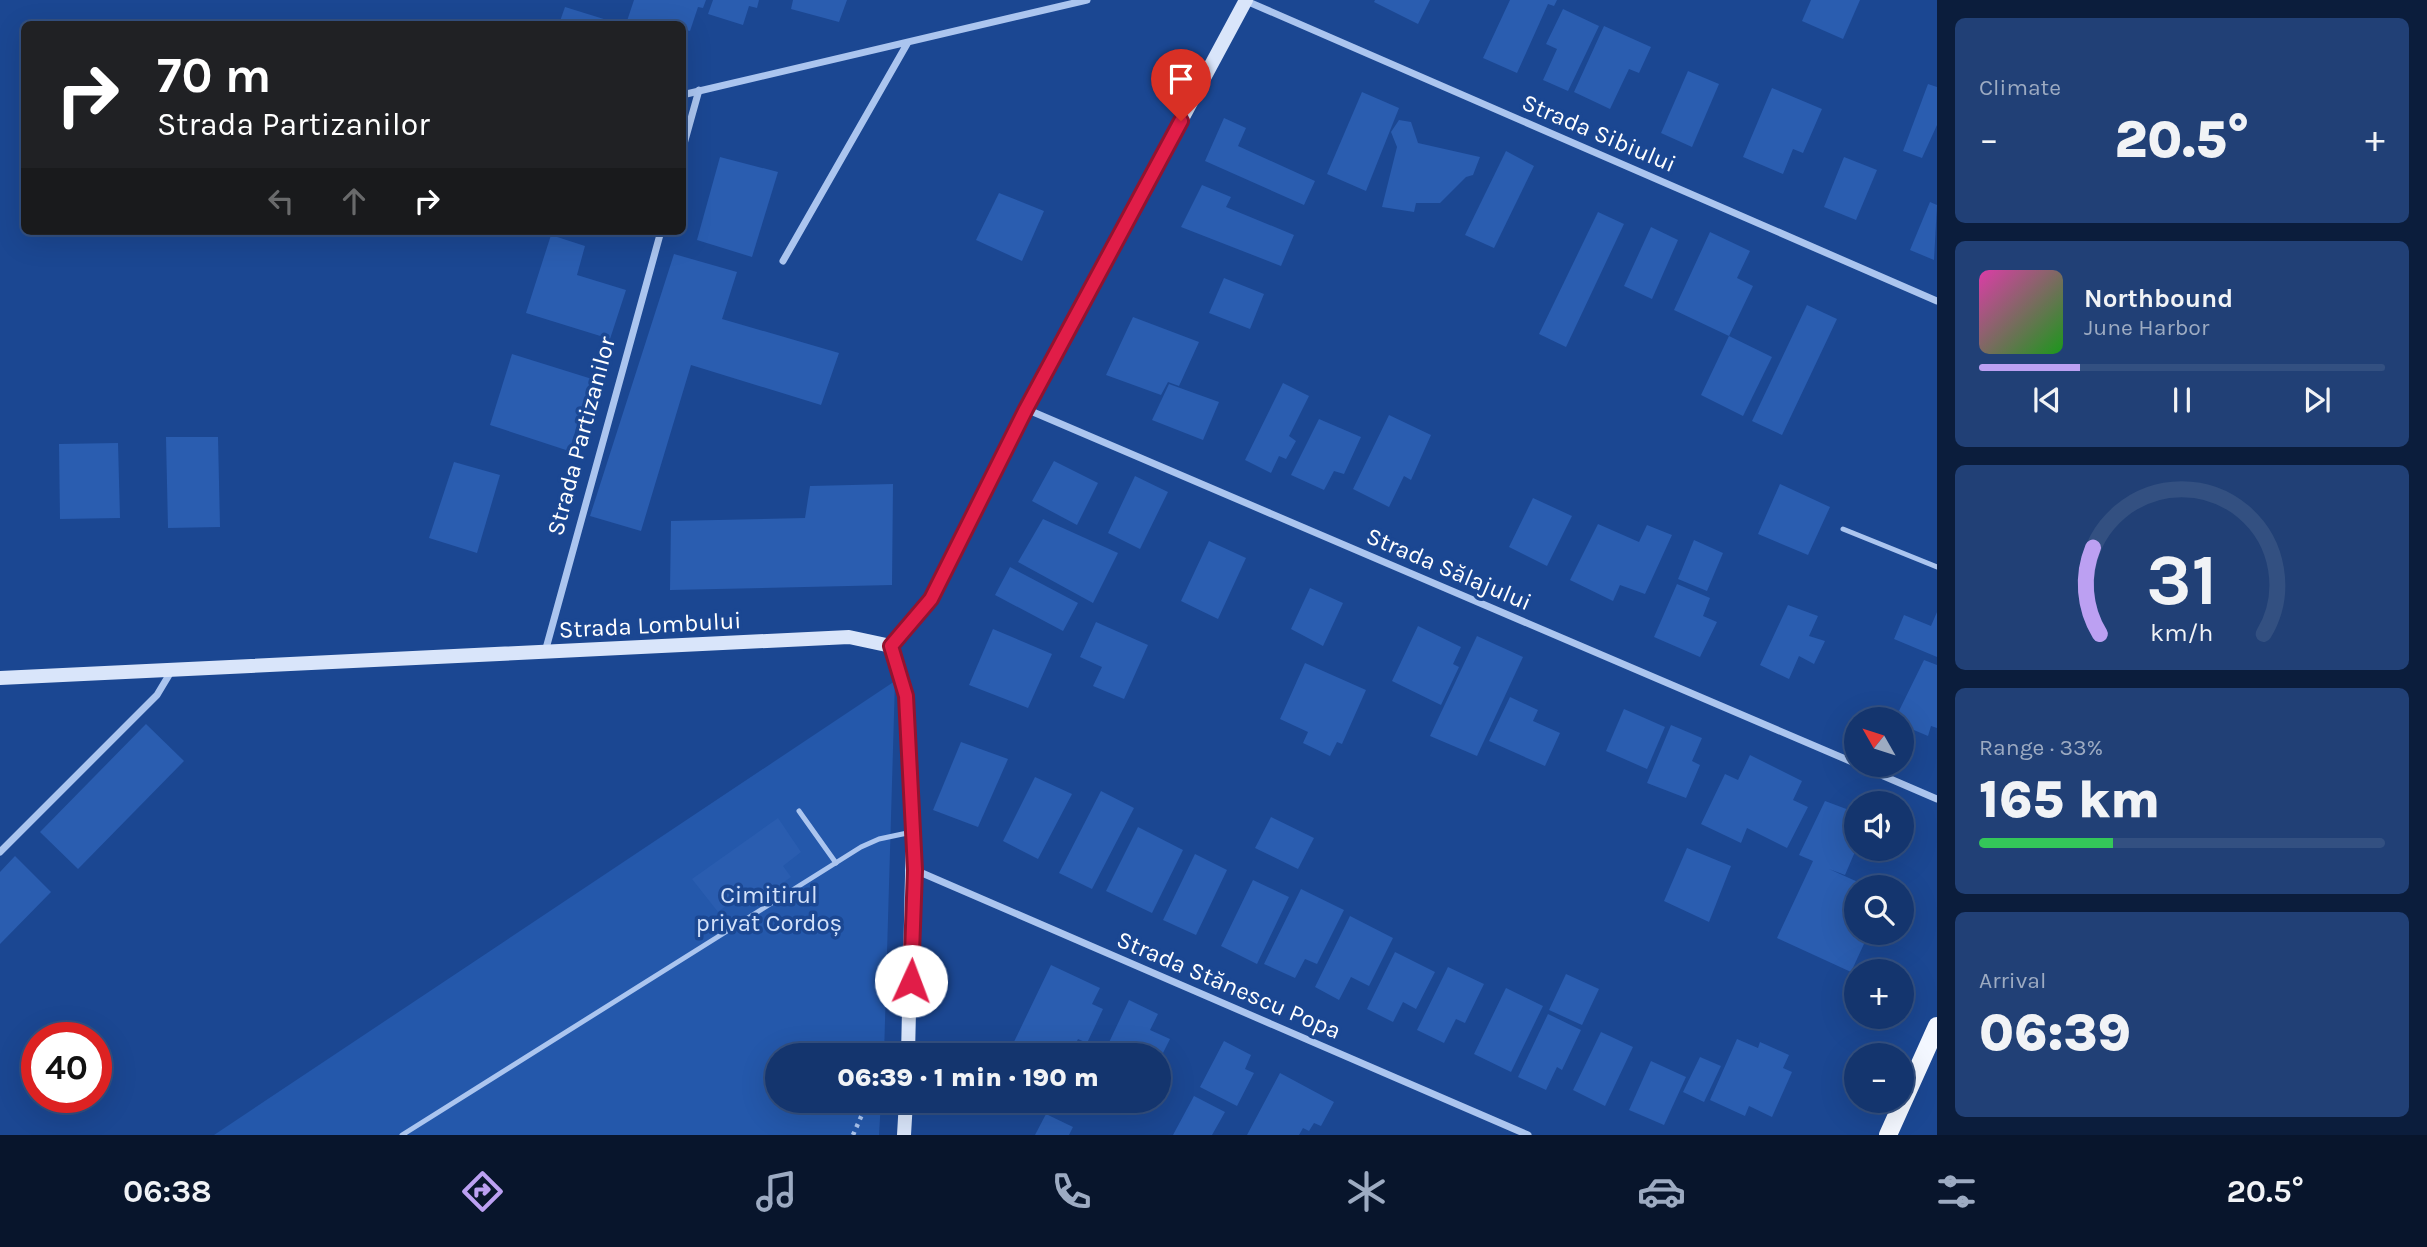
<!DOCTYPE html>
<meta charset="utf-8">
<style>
:root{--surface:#14356e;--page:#214076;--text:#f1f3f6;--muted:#9dabc2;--line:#335081;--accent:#bca0f2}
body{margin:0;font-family:Karla,sans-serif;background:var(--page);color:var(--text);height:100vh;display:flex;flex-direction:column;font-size:26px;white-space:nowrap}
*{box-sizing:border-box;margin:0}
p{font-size:23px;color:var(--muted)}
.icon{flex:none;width:38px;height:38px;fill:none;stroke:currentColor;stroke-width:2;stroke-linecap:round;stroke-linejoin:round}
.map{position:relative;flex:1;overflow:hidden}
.sheet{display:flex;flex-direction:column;gap:18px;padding:18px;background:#0b1d3c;width:490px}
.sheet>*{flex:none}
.banner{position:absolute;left:21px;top:21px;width:665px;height:214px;border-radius:10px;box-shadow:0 7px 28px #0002,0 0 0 2px var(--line);background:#202124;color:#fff;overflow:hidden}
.needle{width:46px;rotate:309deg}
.controls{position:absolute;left:1844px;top:707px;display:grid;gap:14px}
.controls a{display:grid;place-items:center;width:70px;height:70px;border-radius:50%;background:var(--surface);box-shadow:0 7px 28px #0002,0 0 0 2px var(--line);font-size:35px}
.speed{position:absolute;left:21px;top:1022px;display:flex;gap:14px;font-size:35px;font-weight:700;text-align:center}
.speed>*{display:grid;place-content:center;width:91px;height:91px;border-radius:50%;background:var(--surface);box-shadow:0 7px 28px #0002,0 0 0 2px var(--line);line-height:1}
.speed .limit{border:10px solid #d22;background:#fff;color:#111}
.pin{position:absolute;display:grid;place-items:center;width:60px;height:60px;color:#fff;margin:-72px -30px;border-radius:50% 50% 50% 0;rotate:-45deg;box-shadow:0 0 7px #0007}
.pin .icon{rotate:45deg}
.me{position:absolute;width:77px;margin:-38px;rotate:2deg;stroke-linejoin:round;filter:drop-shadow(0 0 5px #0008)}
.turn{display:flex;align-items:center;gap:24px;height:147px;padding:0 21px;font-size:32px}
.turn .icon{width:91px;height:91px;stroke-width:2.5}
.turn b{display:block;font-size:49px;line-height:60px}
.lanes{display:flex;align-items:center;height:66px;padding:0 21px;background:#0003;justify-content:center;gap:35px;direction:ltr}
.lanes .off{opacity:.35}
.big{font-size:52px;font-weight:800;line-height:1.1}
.sheet .tile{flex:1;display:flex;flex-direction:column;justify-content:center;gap:10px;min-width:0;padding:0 24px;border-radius:10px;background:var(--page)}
.sheet .dial{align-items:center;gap:0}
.dial svg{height:182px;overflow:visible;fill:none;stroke:var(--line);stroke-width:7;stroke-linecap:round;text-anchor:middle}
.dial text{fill:var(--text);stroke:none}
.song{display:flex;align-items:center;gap:21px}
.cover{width:84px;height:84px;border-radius:10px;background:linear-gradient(135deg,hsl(320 70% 55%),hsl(120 70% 35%))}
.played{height:7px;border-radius:4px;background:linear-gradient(90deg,var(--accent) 25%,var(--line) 25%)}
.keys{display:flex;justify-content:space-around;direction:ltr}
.heat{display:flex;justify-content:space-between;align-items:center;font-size:38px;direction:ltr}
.charge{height:10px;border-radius:5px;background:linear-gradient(90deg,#34c759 33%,var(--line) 0)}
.trip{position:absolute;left:765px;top:1043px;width:406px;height:70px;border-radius:35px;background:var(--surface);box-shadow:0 7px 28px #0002,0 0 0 2px var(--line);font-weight:800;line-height:70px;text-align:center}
.dock{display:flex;height:112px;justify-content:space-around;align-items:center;background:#08152c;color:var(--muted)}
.dock .icon{width:49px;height:49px}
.dock .current{color:var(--accent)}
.dock b{font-size:32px;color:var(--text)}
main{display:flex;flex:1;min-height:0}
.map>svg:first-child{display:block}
</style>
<main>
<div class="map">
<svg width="1937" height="1135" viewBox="0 0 1937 1135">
<rect width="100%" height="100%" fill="#1b4792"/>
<path fill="#2458ab" d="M895,681L884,1055H777V1101H881L879,1135H214Z"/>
<g fill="#2a5db0">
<path d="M634,0H706L703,8L698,7L690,31L682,29V24H626Z"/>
<path d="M713,0H759L757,8L749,6L743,25L708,14Z"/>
<path d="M793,0H847L839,22L791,9Z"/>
<path d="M1375,0H1430L1418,24L1374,2Z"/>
<path d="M1510,0H1557L1554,6L1548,4L1517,73L1483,58Z"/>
<path d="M1811,0H1860L1843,39L1802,21Z"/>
<path d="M565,7L607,20L605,24H559Z"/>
<path d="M1563,9L1599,26L1568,91L1543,80L1557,49L1546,44Z"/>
<path d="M1604,26L1651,47L1639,73L1629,69L1610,109L1574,92Z"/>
<path d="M1688,71L1719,84L1692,147L1661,133Z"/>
<path d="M1928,84L1937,87V125L1922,158L1903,151Z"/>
<path d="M1772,88L1822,109L1803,153L1793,149L1783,174L1743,157Z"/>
<path d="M1362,92L1399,108L1366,191L1327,174Z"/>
<path d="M1224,118L1246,128L1238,146L1315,181L1304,205L1205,161Z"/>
<path d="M1399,120L1411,122L1418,143L1480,157L1473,175L1466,177L1440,203H1416L1414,212L1382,207L1397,147L1391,132Z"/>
<path d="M1506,151L1534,166L1494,248L1465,235Z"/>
<path d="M720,157L778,172L752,257L697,240Z"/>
<path d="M1844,157L1877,170L1856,220L1824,207Z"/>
<path d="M1202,185L1231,197L1226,207L1294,235L1281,266L1181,227Z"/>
<path d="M999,193L1044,211L1022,261L976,240Z"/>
<path d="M1930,202L1937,205L1934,260L1910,250Z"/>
<path d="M1598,212L1624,224L1566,347L1539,334Z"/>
<path d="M1651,227L1678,240L1652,299L1624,286Z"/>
<path d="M1710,232L1750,251L1737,278L1753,286L1729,336L1674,310Z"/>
<path d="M551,235L585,246L577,275L626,290L610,339L526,313Z"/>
<path d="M674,254L737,272L722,319L839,353L821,405L691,365L641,531L590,516Z"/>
<path d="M1224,278L1264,294L1250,329L1209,313Z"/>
<path d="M1807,305L1837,319L1782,435L1752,421Z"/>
<path d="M1133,317L1199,342L1179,386L1168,382L1161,395L1106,375Z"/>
<path d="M1729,336L1772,357L1743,416L1701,395Z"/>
<path d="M512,354L592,379L569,451L490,425Z"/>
<path d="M1283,383L1309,396L1289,436L1296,441L1286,459L1279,456L1271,473L1245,460Z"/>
<path d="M1169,384L1219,402L1203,440L1152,420Z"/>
<path d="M1389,415L1431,435L1411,480L1404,476L1389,507L1353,489Z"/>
<path d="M1319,419L1361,437L1344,474L1334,471L1324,490L1291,475Z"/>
<path d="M166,437H218L220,527L168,528Z"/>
<path d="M118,443L120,518L60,519L59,444Z"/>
<path d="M1054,461L1098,483L1077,525L1032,501Z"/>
<path d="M454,462L500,475L477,553L429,538Z"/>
<path d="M1135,476L1168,492L1140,549L1108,533Z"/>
<path d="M893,484L892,585L670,590L671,521L805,518L810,486Z"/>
<path d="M1780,484L1830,507L1808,555L1758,534Z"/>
<path d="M1533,498L1572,516L1547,566L1509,547Z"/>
<path d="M1043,519L1118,553L1093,603L1018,562Z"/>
<path d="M1598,524L1639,542L1647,525L1672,535L1645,594L1620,585L1613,601L1570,580Z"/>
<path d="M1694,540L1723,553L1707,591L1678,579Z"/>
<path d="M1209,541L1246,558L1218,619L1181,601Z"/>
<path d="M1010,567L1078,603L1063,631L995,595Z"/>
<path d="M1677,584L1710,598L1703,616L1717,622L1700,657L1654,637Z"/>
<path d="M1310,588L1343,603L1323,646L1291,629Z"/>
<path d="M1788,605L1818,616L1809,636L1825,641L1814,664L1799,656L1789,679L1760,665Z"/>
<path d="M1937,612V657L1894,639L1904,615L1931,626Z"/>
<path d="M1096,622L1148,645L1124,699L1093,686L1102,667L1080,657Z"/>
<path d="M1418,626L1461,647L1453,664L1459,667L1441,705L1392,681Z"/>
<path d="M993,629L1052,654L1028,708L969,685Z"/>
<path d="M1477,636L1523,657L1477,756L1430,736Z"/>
<path d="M1924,660L1937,665V728L1931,726L1928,736L1902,725V719H1895Z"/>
<path d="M1305,663L1366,690L1342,744L1337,742L1330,756L1303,743L1308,732L1280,719Z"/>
<path d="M1510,697L1538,710L1533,721L1560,733L1545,766L1489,741Z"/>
<path d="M1624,709L1665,727L1647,769L1606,751Z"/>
<path d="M146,724L184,761L78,869L40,832Z"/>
<path d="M1671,725L1702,738L1692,761L1700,765L1686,798L1647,783Z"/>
<path d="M961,742L1008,759L978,827L933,810Z"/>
<path d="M1750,755L1802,781L1793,800L1808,807L1787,848L1747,828L1741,843L1701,824L1725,774L1738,780Z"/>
<path d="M1035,777L1072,794L1038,859L1003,841Z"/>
<path d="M1101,791L1134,808L1092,889L1059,873Z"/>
<path d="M1825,801L1857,813V847L1845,875L1829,869L1869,887H1857V933H1869L1851,972L1777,938L1813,861L1799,855Z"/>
<path d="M1271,817L1314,838L1298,869L1255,848Z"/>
<path d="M778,818L801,852L783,866L791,877L752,905L744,892L718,912L692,879Z"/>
<path d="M1138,827L1183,850L1152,913L1106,891Z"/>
<path d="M1687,848L1731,866L1709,922L1664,901Z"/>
<path d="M1195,854L1227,870L1196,935L1163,920Z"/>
<path d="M15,856L51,892L0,944V872Z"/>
<path d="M1253,880L1289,897L1257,964L1221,946Z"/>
<path d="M1301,889L1344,910L1317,964L1305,959L1295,978L1264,964Z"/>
<path d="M1350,916L1393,938L1369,986L1351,977L1339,1000L1315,987Z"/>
<path d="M1395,952L1435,972L1416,1009L1403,1002L1393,1022L1367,1009Z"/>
<path d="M1051,965L1100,988L1092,1004L1103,1009L1087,1043L1078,1039L1070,1055H1026L1011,1048Z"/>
<path d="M1448,967L1484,984L1465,1023L1456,1019L1444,1043L1417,1030Z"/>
<path d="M1566,974L1599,989L1582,1025L1549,1010Z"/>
<path d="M1506,988L1543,1006L1511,1072L1474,1054Z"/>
<path d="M1129,1000L1158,1014L1150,1030L1170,1039L1158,1063V1055L1104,1053Z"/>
<path d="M1548,1014L1581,1030L1562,1070L1557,1067L1546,1090L1518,1077Z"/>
<path d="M1601,1032L1633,1047L1605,1106L1573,1090Z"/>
<path d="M1737,1039L1758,1048L1760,1042L1789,1055L1783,1068L1792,1072L1772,1117L1749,1106L1745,1116L1710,1100Z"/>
<path d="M1224,1041L1251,1055L1245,1069L1254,1073L1237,1106L1200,1087Z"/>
<path d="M1700,1057L1721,1066L1704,1102L1683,1092Z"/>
<path d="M1651,1061L1686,1077L1664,1125L1629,1110Z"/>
<path d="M1280,1073L1334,1102L1321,1126L1314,1123L1309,1131L1303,1128L1299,1135H1247Z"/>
<path d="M1194,1096L1225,1112L1212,1135H1173Z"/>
<path d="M1046,1114L1073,1127L1069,1135H1035Z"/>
</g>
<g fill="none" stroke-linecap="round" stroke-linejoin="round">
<path stroke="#abc5ef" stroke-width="4.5" stroke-dasharray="3.5 5" stroke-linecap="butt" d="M853,1135L868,1101"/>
<g stroke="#abc5ef" stroke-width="5">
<path d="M1843,529L1937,567"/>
<path d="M799,811L836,863"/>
<path d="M402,1135L861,847L879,839L912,832"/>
</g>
<g stroke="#abc5ef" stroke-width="7">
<path d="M1244,0L1937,301"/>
<path d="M682,95L1087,0"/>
<path d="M682,151L699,90"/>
<path d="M783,261L907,44"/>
<path d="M1026,409L1857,764"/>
<path d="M545,652L661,231"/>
<path d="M1858,765L1937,799"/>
<path d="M0,852L157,695L172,670"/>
<path d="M915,870L1528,1135"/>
</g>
<g stroke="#d9e5fa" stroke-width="14">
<path d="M891,646L931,599L1026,409L1246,0"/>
<path d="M891,646L906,696L913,832L908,1055"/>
<path d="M0,678L849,637L891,646"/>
<path d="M904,1135L906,1101"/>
</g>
<path stroke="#f3f7ff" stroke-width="18" d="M1888,1135L1937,1026"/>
</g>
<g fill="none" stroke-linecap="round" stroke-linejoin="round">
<defs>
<path id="route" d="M911,981L915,870L906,696L891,646L931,599L1026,409L1181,121"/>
</defs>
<use href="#route" stroke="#92132f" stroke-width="18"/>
<use href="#route" stroke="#e11d48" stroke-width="12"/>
</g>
<g text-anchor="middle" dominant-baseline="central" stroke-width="7" stroke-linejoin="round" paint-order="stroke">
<g font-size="24" fill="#fff" stroke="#1b4792">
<text transform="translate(1599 133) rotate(23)">Strada Sibiului</text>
<text transform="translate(581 436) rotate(-75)">Strada Partizanilor</text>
<text transform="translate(1449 569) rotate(23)">Strada Sălajului</text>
<text transform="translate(650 625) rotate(-3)">Strada Lombului</text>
<text transform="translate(1229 985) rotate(23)">Strada Stănescu Popa</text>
</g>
<g font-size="24" fill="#d2e1fa" stroke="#1b4792">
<text x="769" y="895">Cimitirul<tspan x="769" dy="28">privat Cordoș</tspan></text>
</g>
</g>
</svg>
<div class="controls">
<a><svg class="needle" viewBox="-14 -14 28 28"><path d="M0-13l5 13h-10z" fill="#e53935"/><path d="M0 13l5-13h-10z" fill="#9dabc2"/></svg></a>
<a><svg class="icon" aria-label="sound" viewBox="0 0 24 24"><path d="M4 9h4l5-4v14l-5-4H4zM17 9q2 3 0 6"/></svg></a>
<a><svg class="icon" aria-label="search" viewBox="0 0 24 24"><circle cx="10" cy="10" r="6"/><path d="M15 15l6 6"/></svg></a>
<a>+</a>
<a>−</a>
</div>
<div class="speed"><div class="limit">40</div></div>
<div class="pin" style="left:1181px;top:121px;background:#d93025"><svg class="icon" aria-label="arrive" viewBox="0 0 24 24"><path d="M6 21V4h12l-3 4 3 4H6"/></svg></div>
<svg class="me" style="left:911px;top:981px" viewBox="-20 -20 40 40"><circle r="19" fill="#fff"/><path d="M0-13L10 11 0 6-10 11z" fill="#e11d48"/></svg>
<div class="trip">06:39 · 1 min · 190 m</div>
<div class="banner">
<div class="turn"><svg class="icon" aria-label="right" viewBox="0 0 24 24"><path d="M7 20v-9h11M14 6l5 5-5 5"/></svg><div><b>70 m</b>Strada Partizanilor</div></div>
<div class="lanes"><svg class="icon off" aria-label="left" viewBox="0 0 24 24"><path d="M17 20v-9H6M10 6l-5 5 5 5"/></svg><svg class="icon off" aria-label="ahead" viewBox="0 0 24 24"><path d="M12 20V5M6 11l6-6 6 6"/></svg><svg class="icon" aria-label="right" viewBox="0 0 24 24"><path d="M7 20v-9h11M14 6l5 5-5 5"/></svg></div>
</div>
</div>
<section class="sheet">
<div class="tile"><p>Climate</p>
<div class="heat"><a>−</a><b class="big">20.5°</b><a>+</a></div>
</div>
<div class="tile">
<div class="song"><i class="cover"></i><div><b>Northbound</b><p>June Harbor</p></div></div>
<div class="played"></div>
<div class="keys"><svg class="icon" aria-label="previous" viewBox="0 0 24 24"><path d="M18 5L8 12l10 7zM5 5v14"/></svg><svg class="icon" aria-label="pause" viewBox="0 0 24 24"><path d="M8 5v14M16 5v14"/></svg><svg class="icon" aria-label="next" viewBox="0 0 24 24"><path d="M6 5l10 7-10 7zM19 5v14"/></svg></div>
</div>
<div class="tile dial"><svg viewBox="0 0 100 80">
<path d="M14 69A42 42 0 1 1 86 69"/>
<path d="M14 69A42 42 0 0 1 11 31" stroke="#bca0f2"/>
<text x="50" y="56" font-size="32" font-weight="700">31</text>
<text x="50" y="72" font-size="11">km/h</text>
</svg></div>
<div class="tile"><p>Range · 33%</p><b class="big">165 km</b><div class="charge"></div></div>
<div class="tile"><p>Arrival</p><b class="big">06:39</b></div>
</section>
</main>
<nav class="dock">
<b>06:38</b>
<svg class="icon current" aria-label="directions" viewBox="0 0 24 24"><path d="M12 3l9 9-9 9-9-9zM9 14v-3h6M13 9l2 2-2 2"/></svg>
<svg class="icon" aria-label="music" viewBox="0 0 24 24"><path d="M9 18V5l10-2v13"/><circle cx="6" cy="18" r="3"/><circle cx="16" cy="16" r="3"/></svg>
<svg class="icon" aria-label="phone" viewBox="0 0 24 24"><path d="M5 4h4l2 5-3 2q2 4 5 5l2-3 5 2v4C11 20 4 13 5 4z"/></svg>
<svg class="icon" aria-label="climate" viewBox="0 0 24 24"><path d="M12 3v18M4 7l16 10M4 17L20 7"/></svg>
<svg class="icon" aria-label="car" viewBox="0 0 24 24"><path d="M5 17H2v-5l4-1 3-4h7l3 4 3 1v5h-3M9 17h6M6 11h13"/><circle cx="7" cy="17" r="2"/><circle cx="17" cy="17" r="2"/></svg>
<svg class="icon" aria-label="filters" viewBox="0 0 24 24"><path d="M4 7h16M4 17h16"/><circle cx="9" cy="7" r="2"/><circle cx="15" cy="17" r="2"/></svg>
<b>20.5°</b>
</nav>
